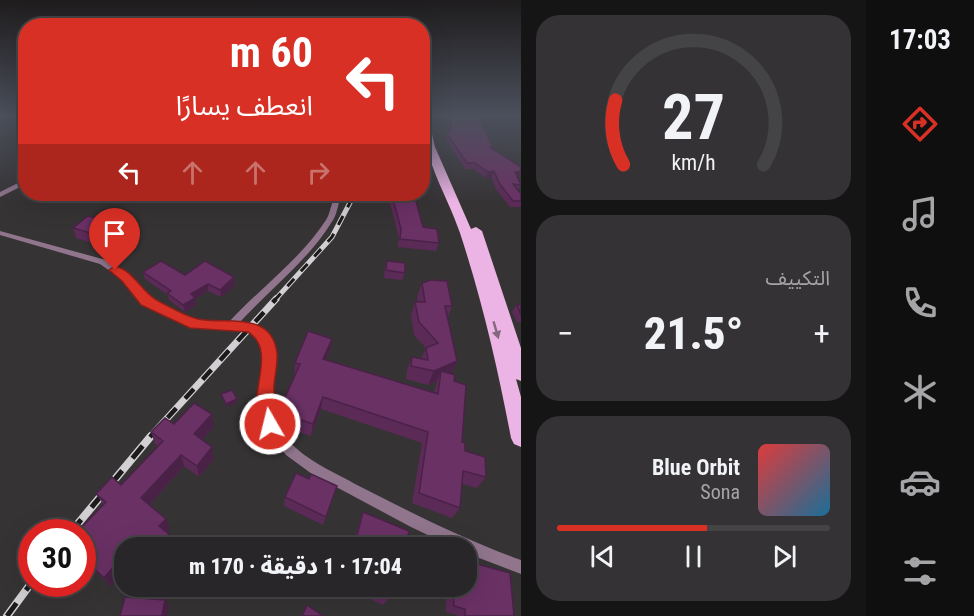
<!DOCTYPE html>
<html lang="ar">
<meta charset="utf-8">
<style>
:root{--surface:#282628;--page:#343234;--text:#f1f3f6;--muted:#a5a5a8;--line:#444345;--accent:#d93025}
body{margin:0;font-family:"Roboto Condensed","Noto Sans Arabic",sans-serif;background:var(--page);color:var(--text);direction:rtl;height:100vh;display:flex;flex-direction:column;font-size:22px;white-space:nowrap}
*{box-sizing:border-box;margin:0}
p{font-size:20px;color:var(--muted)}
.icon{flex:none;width:33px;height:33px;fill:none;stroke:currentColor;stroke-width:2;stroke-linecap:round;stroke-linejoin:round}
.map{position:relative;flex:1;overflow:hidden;direction:ltr}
.drawer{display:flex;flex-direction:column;gap:15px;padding:15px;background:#161516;width:345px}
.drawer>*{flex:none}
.top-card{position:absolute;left:18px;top:18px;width:412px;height:183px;border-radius:24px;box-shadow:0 6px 24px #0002,0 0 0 2px var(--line);direction:rtl;background:#d93025;color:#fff;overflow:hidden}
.speed{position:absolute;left:18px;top:519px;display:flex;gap:12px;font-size:30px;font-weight:700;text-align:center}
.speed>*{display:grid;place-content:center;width:78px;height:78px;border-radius:50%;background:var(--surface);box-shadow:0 6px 24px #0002,0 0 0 2px var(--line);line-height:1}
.speed .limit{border:9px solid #d22;background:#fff;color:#111}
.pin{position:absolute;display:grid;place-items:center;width:51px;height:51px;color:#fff;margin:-62px -26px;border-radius:50% 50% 50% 0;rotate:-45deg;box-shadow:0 0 6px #0007}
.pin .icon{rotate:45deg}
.me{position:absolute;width:66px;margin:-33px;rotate:352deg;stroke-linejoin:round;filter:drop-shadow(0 0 4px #0008)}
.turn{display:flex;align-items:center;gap:21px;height:126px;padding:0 18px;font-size:27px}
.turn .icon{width:78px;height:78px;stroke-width:2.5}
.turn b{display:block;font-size:42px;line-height:51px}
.lanes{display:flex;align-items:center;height:57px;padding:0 18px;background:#0003;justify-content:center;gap:30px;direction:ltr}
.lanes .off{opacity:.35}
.big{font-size:45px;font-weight:800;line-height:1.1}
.drawer .widget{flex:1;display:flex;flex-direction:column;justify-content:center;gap:9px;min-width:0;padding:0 21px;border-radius:24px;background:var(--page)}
.drawer .dial{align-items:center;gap:0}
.dial svg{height:156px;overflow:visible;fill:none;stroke:var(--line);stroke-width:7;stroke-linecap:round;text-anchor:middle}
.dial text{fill:var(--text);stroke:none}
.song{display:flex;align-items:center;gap:18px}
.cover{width:72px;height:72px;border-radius:9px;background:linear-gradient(135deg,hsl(0 70% 55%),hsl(200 70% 35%))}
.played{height:6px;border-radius:3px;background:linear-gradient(90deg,var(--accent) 55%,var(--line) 55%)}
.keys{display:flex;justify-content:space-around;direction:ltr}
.heat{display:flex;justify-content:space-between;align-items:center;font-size:33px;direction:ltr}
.trip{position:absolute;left:114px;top:537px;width:363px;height:60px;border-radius:24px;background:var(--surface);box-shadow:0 6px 24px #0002,0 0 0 2px var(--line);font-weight:800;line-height:60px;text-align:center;direction:rtl}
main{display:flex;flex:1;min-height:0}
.tab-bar{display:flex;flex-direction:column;width:108px;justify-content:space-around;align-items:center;background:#100f10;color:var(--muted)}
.tab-bar .icon{width:42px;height:42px}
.tab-bar .active{color:var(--accent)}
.tab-bar b{font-size:27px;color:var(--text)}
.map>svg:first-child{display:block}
</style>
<main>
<nav class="tab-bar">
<b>17:03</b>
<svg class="icon active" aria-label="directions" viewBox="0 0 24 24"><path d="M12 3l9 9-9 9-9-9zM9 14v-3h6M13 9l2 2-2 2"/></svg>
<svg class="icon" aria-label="music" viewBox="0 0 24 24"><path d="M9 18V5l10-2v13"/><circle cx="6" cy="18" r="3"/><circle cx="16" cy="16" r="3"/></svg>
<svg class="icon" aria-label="phone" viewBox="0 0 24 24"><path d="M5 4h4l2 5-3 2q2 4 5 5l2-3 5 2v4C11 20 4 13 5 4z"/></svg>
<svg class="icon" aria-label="climate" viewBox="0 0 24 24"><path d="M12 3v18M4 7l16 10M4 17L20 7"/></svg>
<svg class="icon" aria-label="car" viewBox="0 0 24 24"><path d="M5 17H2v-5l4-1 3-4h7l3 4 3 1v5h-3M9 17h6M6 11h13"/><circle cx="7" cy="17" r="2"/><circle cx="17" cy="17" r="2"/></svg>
<svg class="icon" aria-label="filters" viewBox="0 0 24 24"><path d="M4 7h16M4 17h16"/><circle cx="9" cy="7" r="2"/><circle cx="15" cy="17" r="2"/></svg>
</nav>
<section class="drawer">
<div class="widget dial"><svg viewBox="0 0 100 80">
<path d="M14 69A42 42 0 1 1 86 69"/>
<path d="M14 69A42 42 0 0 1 10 36" stroke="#d93025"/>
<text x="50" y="56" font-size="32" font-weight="700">27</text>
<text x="50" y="72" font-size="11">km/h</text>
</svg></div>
<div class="widget"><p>التكييف</p>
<div class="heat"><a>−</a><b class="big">21.5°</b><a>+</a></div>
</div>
<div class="widget">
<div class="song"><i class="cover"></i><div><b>Blue Orbit</b><p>Sona</p></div></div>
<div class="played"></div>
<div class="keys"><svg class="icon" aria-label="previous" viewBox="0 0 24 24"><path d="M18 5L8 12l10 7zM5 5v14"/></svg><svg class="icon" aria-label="pause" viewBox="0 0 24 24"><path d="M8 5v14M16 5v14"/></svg><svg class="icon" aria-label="next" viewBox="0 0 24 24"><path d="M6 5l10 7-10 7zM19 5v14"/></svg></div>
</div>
</section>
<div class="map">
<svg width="521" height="616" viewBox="0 0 521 616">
<rect width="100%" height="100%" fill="#363335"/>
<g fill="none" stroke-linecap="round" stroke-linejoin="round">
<g fill="#90758d" fill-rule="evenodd">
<path d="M26,179V184L0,197V192Z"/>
<path d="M336,194H342C338,202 338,212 333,220C309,260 270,289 239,323C251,324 260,325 267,335C281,356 268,379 271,402C272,416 278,429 287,439C306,461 334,472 359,486C412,513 465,540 521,560V574L466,553V548H455L411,527L312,474L286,455L272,437L262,413L260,391L264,361V351L262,343L257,337L249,330L192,326L143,303L123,280L100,264L0,235V231L106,260L129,276L149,299L196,321L229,322C260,288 300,260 326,220C331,212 331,202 336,194Z"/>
</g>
<path fill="#ecb4e5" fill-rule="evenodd" d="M423,116H428L435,147L471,229L476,227L482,231L521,348V381L516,379L521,397V447L514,444L511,438C498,369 482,300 460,233C446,192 423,161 423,116Z"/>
<defs>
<path id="rail-far3" d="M353,196L354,194"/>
<path id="rail-far2" d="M274,301L332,237L354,195"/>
<path id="rail-far1" d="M150,437L276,299"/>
<g id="rail">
<path d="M71,532L151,436"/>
<path d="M7,616L32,582"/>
</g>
</defs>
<use href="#rail-far3" stroke="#d2d0d2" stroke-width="4"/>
<use href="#rail-far2" stroke="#d2d0d2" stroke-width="5"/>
<use href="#rail-far1" stroke="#d2d0d2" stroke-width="7"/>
<use href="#rail" stroke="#d2d0d2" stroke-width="8"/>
<use href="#rail-far3" stroke="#1c1b1c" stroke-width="2" stroke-dasharray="8" stroke-linecap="butt"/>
<use href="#rail-far2" stroke="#1c1b1c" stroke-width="3" stroke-dasharray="10" stroke-linecap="butt"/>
<use href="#rail-far1" stroke="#1c1b1c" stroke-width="4.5" stroke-dasharray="13" stroke-linecap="butt"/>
<use href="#rail" stroke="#1c1b1c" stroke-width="5" stroke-dasharray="16" stroke-linecap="butt"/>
</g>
<g fill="#5b2a57">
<path d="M447,116H487L485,121L480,120L493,148L492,149L521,176L517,177L521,185L518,191L521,194V207H510L496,189L491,177L486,178L473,169H465L446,139L449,130Z"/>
<path d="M145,194H159L156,196Z"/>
<path d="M394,194H414L423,227L439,243L436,251L398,247L399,238L390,203L392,195H394Z"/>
<path d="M73,228L119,234L105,247L76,238Z"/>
<path d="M387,261L405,273L402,280L384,278L385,268Z"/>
<path d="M143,272L234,277L235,285L221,297L208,291L195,299L196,305L185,312L169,300L168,295L145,279Z"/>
<path d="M422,283L452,306L448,317L457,361L451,374L454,381L462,442L465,451L486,477L477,488L462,484L460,508L452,518L412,503L422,443L321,409L311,436L280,425L279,423V411L295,376L294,375L295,363L330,351L326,360L434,393L437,381L428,385L406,379L407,370L412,357L421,359L426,348L414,335L411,315L415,302H418L417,297Z"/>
<path d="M517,304L521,305V322H517L512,312Z"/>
<path d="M174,424L214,426L202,440L214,459L199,477L184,466L150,505L170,529L167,533L169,534L173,544L170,548H124V570L111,586L82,558V532L104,505L96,494L121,485L158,446L155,444L151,432Z"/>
<path d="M309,479L337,486L323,525L284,506L285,497Z"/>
<path d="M363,512L406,548H352L360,520Z"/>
<path d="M342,586H391L388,599L383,605Z"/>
<path d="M446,586H466L514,616H457V615L446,612Z"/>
</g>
<g fill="#4a2247">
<path d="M494,171L491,177L486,178L488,172Z"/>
<path d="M521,171V176L512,178L515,172Z"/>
<path d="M117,224L119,234L105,247L101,236Z"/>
<path d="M234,277L235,285L221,297L220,290Z"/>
<path d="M208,284V291L195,299L196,305L185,312L183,305L191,294Z"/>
<path d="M332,339L330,351L321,371L323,359Z"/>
<path d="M457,361L451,375L441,371L437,381L428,385L434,371Z"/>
<path d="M323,397L321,409L311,436L313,424Z"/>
<path d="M237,399V403L227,407L226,404Z"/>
<path d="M212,414L214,426L197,447L194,434Z"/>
<path d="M212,447L214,459L199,477L197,466Z"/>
<path d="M181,455L184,466L146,509L141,498Z"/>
<path d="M166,519L170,529L164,536L159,526Z"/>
<path d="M169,534L173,544L170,548H158Z"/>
<path d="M124,554V570L111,586L104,578Z"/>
<path d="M165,600L169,606L167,616H162Z"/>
</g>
<g fill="#6a3165" stroke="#4a2247" stroke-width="1.5">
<path d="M449,116H478L493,148L490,147L521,167V171L515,172L521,185L513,184L521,194V201H513L499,183L494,171L488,172L475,163H467L447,134L451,126Z"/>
<path d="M398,194H414L423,227L437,229L439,243L400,239L401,229L392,195H398Z"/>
<path d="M88,216L117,224L101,236L73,228Z"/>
<path d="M161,261L185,275L205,261L234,277L220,290L208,284L191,294L195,298L183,305L167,293L171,291L143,272Z"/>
<path d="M387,261L405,263V273L386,270Z"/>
<path d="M431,280L447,281L452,306H445L457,361L434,371L411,366L412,357L428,360L426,348L438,343L419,322L415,302H425L422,283Z"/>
<path d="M517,304L521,305V315Z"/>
<path d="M308,331L332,339L323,359L438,394L441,371L455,375L454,381L466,385L462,442L465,443V451L485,457L486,477L463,471L460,508L419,493L428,432L323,397L313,424L281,413L279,411L300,364L295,363Z"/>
<path d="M232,390L237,399L226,404L221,394Z"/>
<path d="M194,403L212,414L194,434L212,447L197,466L181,455L141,498L166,519L159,526L169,534L158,548H137L133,544L130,548H124V554L104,578L82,557V532H77L106,502L96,494L112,477L121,485L163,441L151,432L165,418L174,424Z"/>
<path d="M296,473L309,479L311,474L337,486L326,517L285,497Z"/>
<path d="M363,512L409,531L406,548H354Z"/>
<path d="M466,561L510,573L514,616H465V609L454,606L453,586H466Z"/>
<path d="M360,586H391L388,599Z"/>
<path d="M125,597L165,600L162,616H120Z"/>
<path d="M307,605L323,616H302Z"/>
</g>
<defs><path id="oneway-solid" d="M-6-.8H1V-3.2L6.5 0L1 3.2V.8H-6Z" transform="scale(1.5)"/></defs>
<use fill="#846880" href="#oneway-solid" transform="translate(496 330) rotate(74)"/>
<linearGradient id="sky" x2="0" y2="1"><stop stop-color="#1e1c1d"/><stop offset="0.57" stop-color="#4c505c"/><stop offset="1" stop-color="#4c505c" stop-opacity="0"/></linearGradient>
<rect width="521" height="203" fill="url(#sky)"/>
<path fill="#d93025" stroke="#8d1f18" stroke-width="1.5" d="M115,266C135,271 142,294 160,302C172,308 185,316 198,319C226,325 272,310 277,353C278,363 275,375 274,385C273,398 280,421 276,430L270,432L264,430C260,421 257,408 257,398C258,376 271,346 248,332L190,328L141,305L122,281L109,270Z"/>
</svg>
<div class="speed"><div class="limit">30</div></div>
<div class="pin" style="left:115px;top:270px;background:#d93025"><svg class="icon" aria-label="arrive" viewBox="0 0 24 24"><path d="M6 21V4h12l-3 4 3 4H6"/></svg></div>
<svg class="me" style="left:270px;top:424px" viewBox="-20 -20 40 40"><circle r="17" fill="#d93025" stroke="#fff" stroke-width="3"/><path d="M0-11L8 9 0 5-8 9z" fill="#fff"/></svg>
<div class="trip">17:04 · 1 دقيقة · 170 m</div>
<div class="top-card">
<div class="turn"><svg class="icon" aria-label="left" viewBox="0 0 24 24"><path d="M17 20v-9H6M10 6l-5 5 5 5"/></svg><div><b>60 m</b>انعطف يسارًا</div></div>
<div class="lanes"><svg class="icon" aria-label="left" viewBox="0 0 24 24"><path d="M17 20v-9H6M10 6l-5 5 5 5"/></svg><svg class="icon off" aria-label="ahead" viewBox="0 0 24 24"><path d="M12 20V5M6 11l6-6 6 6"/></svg><svg class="icon off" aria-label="ahead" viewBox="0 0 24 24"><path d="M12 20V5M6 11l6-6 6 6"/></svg><svg class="icon off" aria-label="right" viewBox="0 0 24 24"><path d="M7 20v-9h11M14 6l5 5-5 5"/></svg></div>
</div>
</div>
</main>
